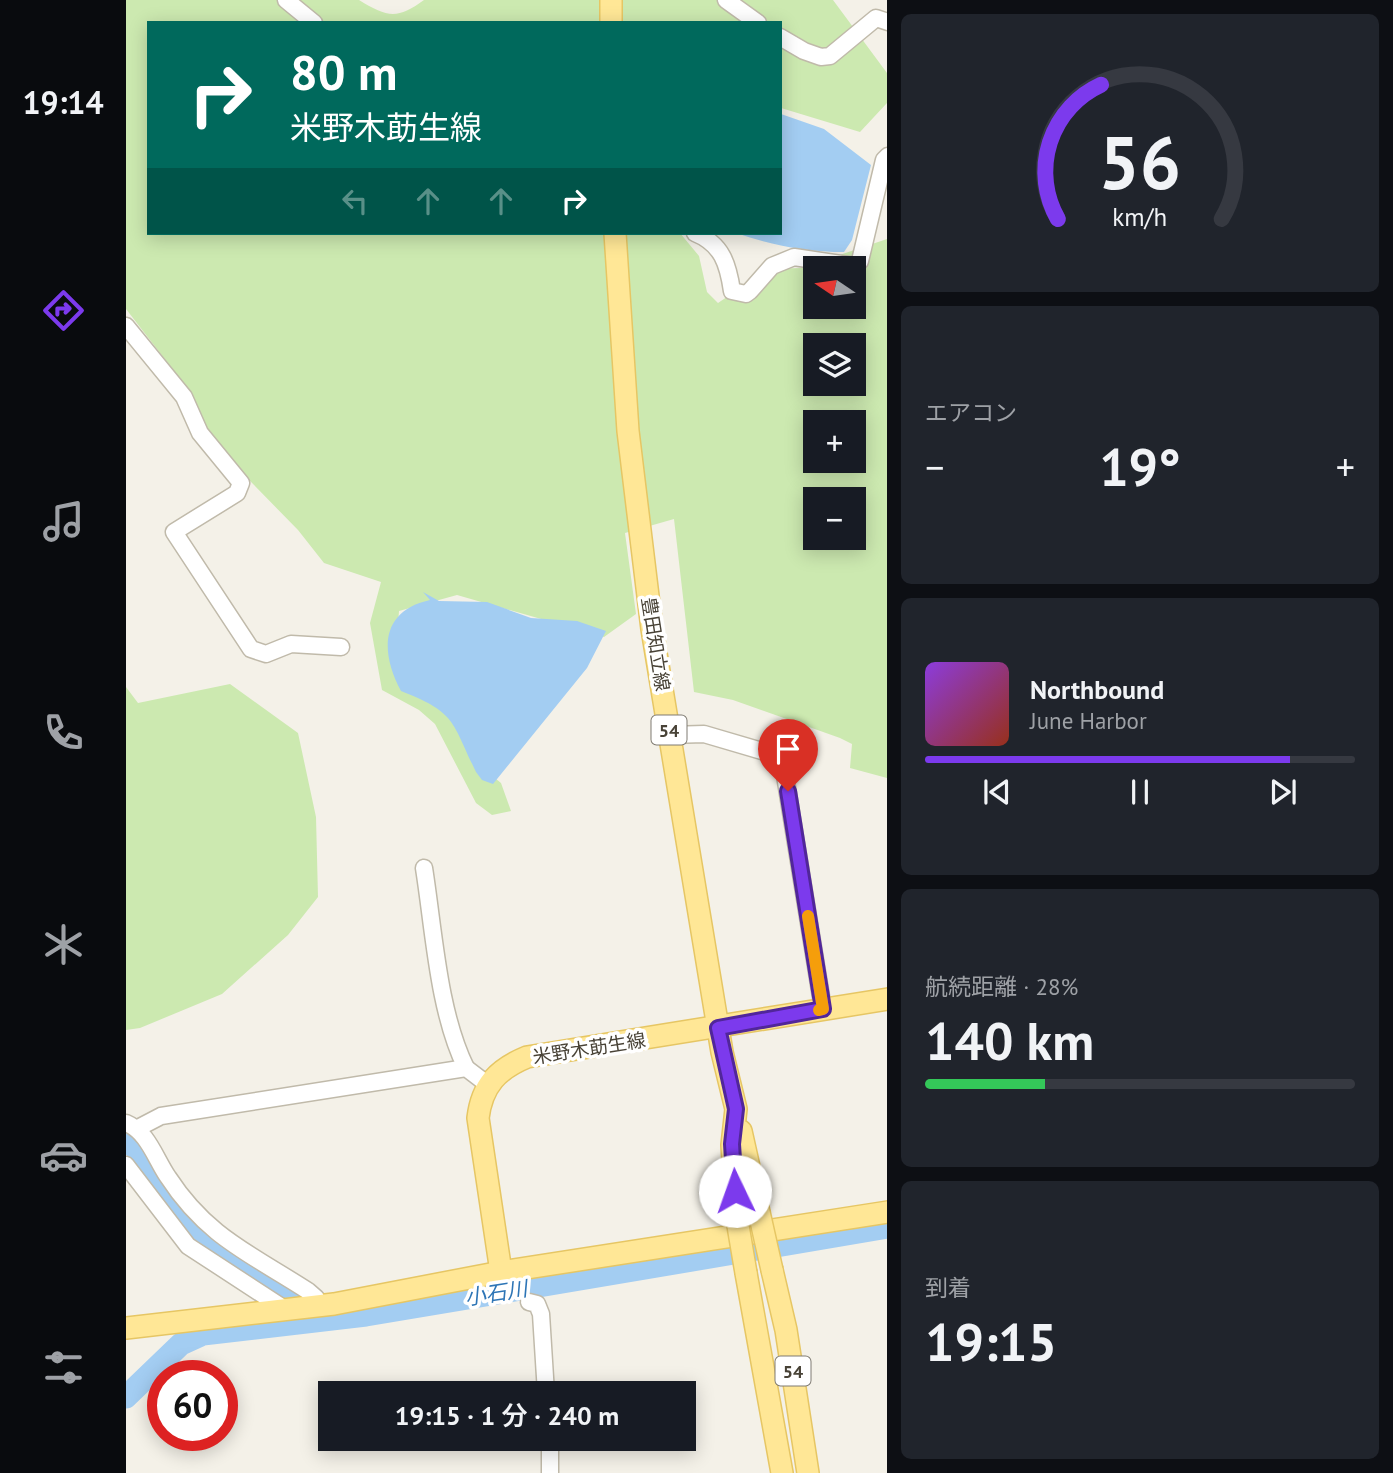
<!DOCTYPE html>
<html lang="ja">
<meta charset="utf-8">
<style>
:root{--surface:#171b24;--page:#20242c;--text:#f1f3f6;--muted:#9ea1a6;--line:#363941;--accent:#7c3aed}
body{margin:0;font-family:"PT Sans","Noto Sans JP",sans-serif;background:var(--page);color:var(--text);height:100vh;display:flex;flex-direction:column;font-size:26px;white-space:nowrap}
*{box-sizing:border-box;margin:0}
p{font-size:23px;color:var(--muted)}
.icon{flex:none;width:38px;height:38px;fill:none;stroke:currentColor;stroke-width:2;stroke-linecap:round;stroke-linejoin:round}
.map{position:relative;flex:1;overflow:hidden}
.sheet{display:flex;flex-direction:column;gap:14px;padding:14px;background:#0d0f14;width:506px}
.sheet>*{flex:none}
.hud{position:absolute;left:21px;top:21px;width:635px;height:214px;border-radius:0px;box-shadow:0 4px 18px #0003;background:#00695c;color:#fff;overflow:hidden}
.needle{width:46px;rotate:283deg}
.controls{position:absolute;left:677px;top:256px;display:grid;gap:14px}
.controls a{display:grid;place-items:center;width:63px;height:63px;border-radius:0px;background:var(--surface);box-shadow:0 4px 18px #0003;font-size:35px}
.speed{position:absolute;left:21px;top:1360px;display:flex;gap:14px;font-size:35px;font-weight:700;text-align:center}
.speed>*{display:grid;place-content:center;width:91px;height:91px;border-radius:50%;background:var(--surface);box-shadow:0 4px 18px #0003;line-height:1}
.speed .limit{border:10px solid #d22;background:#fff;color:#111}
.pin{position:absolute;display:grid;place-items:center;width:60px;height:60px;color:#fff;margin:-72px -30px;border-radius:50% 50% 50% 0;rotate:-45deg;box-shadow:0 0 7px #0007}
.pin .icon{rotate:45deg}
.me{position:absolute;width:77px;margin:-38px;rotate:357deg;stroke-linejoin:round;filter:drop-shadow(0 0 5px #0008)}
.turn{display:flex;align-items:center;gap:24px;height:147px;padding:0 28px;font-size:32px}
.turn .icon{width:91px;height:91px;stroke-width:2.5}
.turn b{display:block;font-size:49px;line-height:60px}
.lanes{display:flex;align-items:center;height:66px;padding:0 28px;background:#0003;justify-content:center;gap:35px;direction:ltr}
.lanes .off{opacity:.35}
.big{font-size:52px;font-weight:600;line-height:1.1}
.sheet .tile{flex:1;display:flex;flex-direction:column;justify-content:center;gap:10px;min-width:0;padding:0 24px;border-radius:10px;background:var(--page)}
.sheet .dial{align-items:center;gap:0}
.dial svg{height:182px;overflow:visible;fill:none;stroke:var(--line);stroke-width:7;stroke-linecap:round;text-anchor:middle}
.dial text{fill:var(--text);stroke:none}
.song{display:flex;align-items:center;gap:21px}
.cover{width:84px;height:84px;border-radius:10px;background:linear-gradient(135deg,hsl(270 70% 55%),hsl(10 70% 35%))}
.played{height:7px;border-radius:4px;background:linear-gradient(90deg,var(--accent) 85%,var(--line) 85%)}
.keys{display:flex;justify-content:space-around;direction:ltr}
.heat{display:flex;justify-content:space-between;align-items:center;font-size:38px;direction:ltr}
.charge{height:10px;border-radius:5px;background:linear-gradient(90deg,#34c759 28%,var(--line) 0)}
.trip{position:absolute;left:192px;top:1381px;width:378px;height:70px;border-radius:0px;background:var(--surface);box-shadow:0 4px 18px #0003;font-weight:600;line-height:70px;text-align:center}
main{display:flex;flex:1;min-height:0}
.menu{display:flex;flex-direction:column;width:126px;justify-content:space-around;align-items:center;background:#090b0e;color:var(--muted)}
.menu .icon{width:49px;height:49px}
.menu .on{color:var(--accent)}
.menu b{font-size:32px;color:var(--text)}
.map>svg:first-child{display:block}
</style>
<main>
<nav class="menu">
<b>19:14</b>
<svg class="icon on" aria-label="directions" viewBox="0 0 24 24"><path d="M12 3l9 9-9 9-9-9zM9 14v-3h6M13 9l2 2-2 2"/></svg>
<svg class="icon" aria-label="music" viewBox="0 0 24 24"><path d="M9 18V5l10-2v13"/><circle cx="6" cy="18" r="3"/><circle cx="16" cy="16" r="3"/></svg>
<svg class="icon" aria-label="phone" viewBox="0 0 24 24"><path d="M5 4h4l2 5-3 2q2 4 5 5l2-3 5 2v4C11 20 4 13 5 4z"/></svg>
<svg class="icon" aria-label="climate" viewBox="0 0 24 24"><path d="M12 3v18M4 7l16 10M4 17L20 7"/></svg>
<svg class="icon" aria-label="car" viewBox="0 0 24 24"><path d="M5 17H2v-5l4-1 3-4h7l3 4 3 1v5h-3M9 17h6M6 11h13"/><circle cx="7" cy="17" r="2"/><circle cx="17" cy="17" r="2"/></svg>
<svg class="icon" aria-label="filters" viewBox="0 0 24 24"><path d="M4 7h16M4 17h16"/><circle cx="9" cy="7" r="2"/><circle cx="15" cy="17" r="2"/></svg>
</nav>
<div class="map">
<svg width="762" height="1473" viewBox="0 0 762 1473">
<rect width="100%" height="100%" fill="#f4f1e8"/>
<g fill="#cce9b0" fill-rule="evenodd">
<path d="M0,0H233C261,17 271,20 298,0H707L761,73V103L734,132L655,108L654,23H23V233H554L573,256L581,292L592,303L642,269L675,268L761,239V778L724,768L726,744L714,738L607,700L568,692L548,519L499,533L510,614L478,637L331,595L273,611L270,651L350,739L359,770L375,783L385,811L366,815L350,803L309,724L293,710L256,690L244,623L255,582L198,563L172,530L77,433L65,393L0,309ZM690,268H728V306H690ZM690,345H728V383H690ZM690,422H728V460H690ZM690,499H728V537H690Z"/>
<path d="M104,684L172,733L190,817L192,897L162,935L96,994L14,1028L0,1030V687L12,703Z"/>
</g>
<g fill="#a3cdf2">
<path d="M655,114L698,129L745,165L726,240L718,252C681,252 645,245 610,233H654Z"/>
<path d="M297,592L313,601L361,602L405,618L451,621L480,631L461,668L367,784L356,780L350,772C325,721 331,713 275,691C254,652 254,611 304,600Z"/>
</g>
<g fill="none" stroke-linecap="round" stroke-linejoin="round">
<g stroke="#a3cdf2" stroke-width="23">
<path d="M0,1139L14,1152L34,1183L83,1242L173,1294L187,1308"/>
<path d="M0,1397L55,1344L77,1334L240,1315L762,1227"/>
</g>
<defs>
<g id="minor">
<path d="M160,0L188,23"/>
<path d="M600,0L632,23"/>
<path d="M654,37L678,51L695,57L704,56L750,18L762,22"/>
<path d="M569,233C596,244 602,264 606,291L620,294L624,291L646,266L668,257L729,266L734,261L758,160L762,156"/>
<path d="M0,326L58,397L74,433L115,483L111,493L48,532L125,649L140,654L165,644L215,647"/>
<path d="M544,735L578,734L656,757L697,1009"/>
<path d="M298,868C308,931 312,1011 340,1068"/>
<path d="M0,1123C22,1132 29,1158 42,1177C81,1237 125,1254 182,1291L190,1298L192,1306"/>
<path d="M12,1128L35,1116L340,1068L361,1084"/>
<path d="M0,1165L62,1246L154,1306L155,1310"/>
<path d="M403,1302L411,1304L415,1314L420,1393"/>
<path d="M424,1438V1473"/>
</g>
<g id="major">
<path d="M485,0V23"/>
<path d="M489,233L502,431L526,629L596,1052L610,1109L606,1145L610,1214"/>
<path d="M615,1131L633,1212"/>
<path d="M646,1270L660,1330L682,1473"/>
<path d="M375,1272L352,1118C356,1085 372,1069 401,1057L762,999"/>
<path d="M620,1273L656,1473"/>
<path d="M0,1328L208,1304L375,1272L762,1212"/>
</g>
</defs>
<use href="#minor" stroke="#c0baaa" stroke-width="19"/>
<use href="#major" stroke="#e6c664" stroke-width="24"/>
<use href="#minor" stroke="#fff" stroke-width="16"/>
<use href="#major" stroke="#ffe796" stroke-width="21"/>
<defs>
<g id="major-bridge">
<path d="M633,1212L646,1270"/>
<path d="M610,1214L620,1273"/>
</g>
</defs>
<use href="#major-bridge" stroke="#e6c664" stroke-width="24" stroke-linecap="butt"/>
<use href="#major-bridge" stroke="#ffe796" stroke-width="21"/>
</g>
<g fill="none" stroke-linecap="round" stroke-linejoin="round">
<defs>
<path id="route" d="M609,1191L606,1144L610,1109L592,1028L697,1009L662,791"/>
</defs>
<use href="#route" stroke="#51269a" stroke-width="18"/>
<use href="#route" stroke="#7c3aed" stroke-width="12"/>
<path stroke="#f59e0b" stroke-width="12" d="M682,916L697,1009L693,1010"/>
</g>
<g text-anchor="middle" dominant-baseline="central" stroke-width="7" stroke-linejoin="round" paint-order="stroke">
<g fill="#fff" stroke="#7f7b72" stroke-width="2">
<rect x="525.5" y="715.5" width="35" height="29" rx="5"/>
<rect x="649.5" y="1356.5" width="35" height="29" rx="5"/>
</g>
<g font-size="18" font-weight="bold" fill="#484236">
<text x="543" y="730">54</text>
<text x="667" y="1371">54</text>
</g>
<g font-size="19" fill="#484236" stroke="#fff">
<text transform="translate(530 644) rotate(81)">豊田知立線</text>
<text transform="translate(463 1048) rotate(-9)">米野木莇生線</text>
</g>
<g font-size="21" font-style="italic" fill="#2d75b6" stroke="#fff">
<text transform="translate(370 1293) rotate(-9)">小石川</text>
</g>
</g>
</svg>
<div class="controls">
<a><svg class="needle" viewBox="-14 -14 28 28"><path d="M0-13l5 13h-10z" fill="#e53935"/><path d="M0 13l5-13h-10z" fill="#9ea1a6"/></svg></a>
<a><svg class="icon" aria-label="layers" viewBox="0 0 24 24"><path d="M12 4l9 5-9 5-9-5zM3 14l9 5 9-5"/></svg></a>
<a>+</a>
<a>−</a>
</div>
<div class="speed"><div class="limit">60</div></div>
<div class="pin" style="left:662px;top:791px;background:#d93025"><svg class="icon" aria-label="arrive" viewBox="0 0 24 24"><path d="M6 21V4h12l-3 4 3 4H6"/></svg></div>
<svg class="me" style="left:609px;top:1191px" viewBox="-20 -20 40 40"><circle r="19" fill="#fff"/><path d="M0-13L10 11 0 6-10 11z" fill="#7c3aed"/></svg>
<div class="trip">19:15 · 1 分 · 240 m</div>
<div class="hud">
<div class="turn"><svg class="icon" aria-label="right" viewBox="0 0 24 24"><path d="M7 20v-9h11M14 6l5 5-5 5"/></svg><div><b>80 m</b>米野木莇生線</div></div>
<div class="lanes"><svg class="icon off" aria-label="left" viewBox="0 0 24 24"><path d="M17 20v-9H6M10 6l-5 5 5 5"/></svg><svg class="icon off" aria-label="ahead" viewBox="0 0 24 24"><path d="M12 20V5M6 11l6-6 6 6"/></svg><svg class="icon off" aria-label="ahead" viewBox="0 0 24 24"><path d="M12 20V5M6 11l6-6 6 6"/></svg><svg class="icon" aria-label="right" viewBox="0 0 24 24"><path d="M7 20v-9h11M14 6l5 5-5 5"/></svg></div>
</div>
</div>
<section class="sheet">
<div class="tile dial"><svg viewBox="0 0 100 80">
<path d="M14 69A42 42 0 1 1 86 69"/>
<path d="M14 69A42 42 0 0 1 33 10" stroke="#7c3aed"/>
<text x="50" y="56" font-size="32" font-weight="700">56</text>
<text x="50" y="72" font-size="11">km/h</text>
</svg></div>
<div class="tile"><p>エアコン</p>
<div class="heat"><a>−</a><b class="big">19°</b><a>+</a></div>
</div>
<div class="tile">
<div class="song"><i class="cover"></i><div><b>Northbound</b><p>June Harbor</p></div></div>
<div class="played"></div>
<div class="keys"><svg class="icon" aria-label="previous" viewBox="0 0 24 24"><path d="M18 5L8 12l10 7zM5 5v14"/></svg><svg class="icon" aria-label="pause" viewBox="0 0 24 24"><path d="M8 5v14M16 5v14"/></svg><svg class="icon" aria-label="next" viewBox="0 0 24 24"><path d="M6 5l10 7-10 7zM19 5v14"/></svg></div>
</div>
<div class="tile"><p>航続距離 · 28%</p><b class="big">140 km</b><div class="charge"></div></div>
<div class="tile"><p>到着</p><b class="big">19:15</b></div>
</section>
</main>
